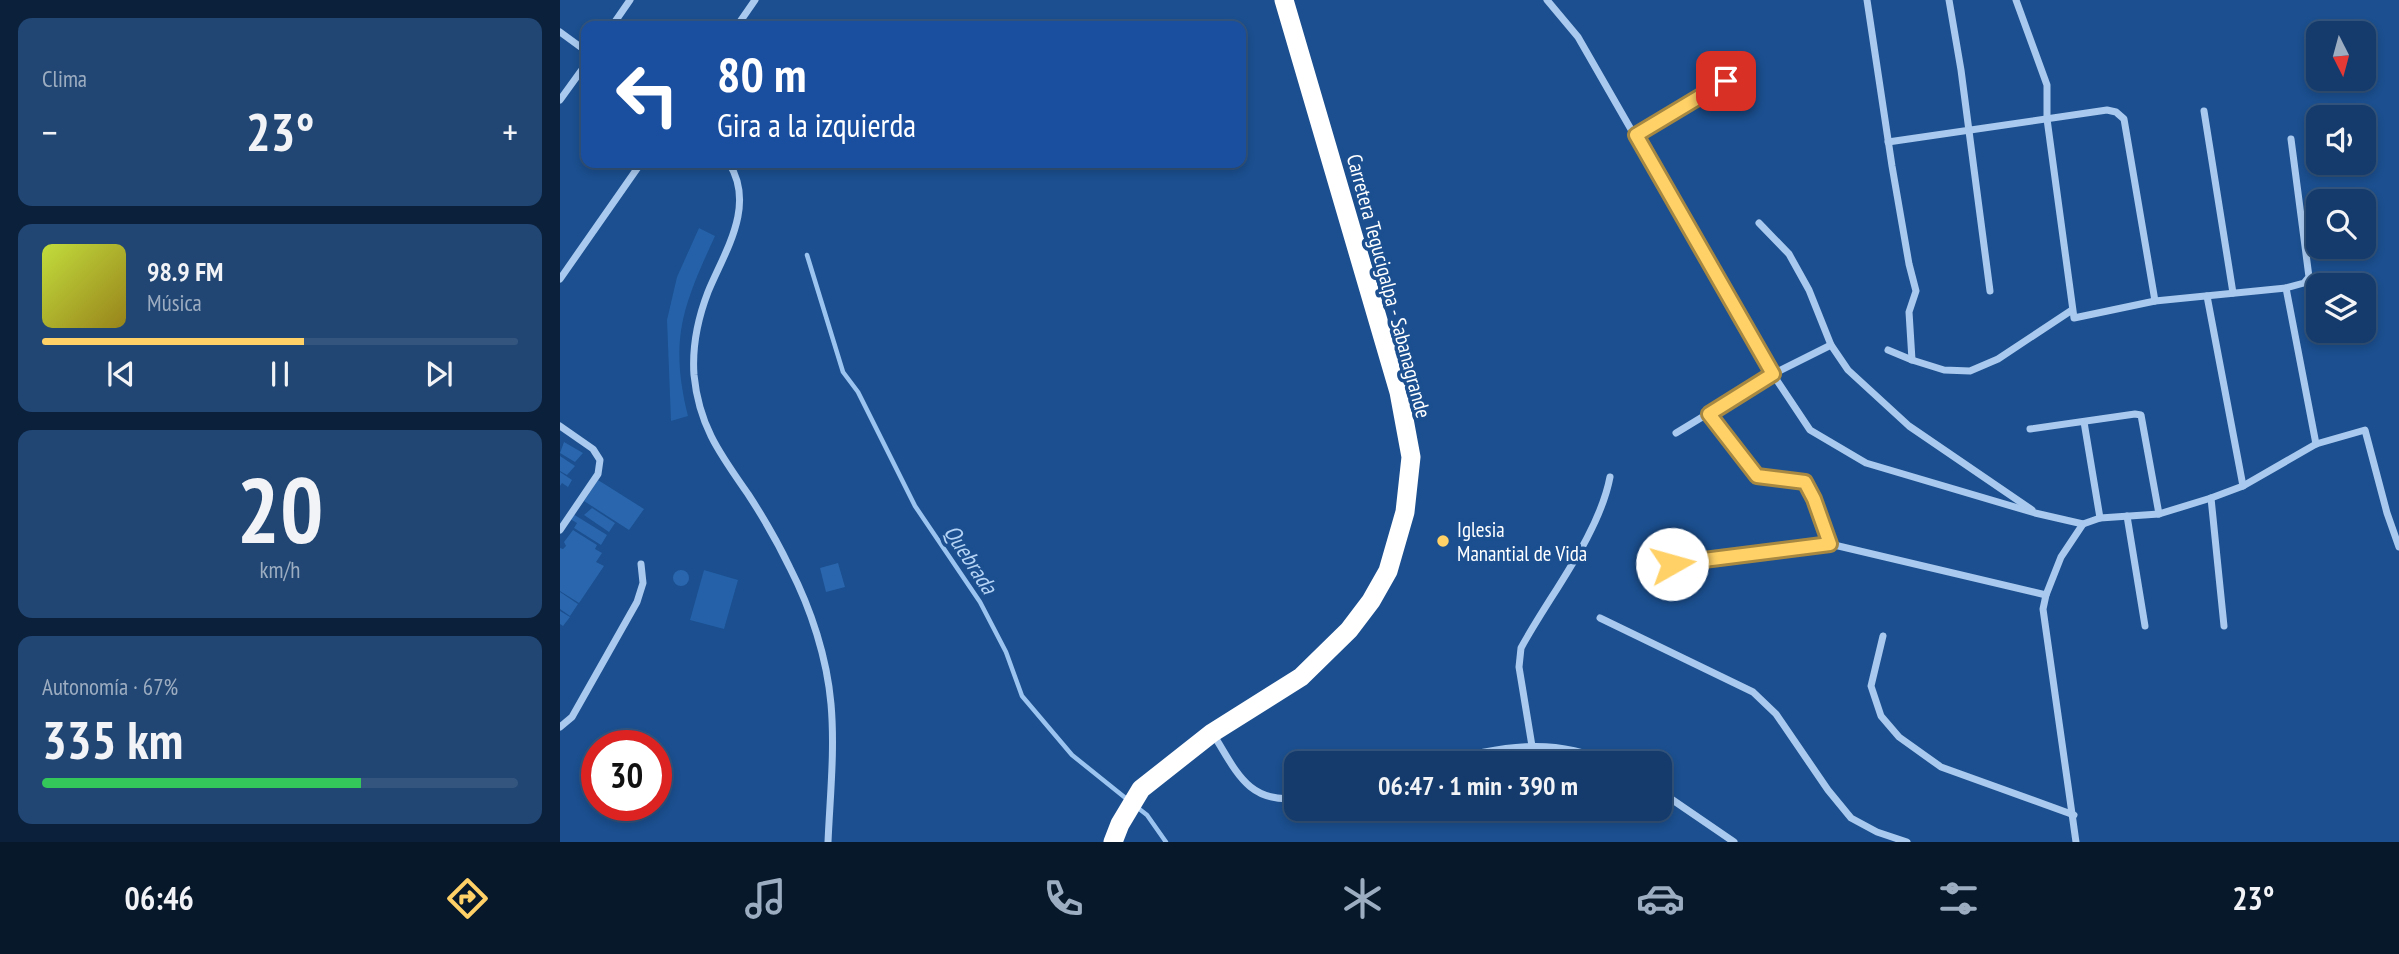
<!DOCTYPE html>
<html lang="es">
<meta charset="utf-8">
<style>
:root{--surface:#143b6b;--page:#214673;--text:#f1f3f6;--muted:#9dadc1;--line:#33557e;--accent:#ffd166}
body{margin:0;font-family:"PT Sans Narrow",sans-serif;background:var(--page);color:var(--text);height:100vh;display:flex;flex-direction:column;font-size:26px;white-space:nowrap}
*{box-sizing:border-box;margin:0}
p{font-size:23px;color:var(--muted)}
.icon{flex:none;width:38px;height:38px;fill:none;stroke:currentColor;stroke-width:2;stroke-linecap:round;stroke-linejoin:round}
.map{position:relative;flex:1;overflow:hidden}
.panel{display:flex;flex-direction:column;gap:18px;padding:18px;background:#0b203b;width:560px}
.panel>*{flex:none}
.guide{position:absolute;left:21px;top:21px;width:665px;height:147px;border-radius:14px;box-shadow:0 4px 10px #0003,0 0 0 2px var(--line);background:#1a4fa0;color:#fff;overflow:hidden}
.needle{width:46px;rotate:174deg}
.tools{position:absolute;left:1746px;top:21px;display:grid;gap:14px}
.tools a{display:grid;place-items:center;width:70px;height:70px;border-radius:14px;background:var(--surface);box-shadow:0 4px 10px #0003,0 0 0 2px var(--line);font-size:35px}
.speed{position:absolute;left:21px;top:730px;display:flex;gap:14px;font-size:35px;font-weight:700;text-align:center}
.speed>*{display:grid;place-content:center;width:91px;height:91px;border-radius:50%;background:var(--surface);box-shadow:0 4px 10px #0003,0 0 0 2px var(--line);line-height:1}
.speed .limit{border:10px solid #d22;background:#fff;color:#111}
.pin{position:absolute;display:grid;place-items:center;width:60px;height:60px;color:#fff;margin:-30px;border-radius:14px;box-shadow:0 4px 10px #0006}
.me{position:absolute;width:77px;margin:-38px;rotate:83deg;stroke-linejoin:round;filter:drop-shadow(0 0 5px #0008)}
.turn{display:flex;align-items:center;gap:24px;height:147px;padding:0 21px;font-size:32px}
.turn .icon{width:91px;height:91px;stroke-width:2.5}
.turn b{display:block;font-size:49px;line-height:60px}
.big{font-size:52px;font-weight:800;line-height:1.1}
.panel .card{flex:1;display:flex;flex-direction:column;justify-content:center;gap:10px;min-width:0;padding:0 24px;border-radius:14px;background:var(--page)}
.panel .dial{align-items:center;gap:0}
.dial b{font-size:91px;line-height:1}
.song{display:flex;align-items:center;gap:21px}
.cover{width:84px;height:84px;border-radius:10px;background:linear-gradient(135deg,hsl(70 70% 55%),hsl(50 70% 35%))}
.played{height:7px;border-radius:4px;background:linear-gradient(90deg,var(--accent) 55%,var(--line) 55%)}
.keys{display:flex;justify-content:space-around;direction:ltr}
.heat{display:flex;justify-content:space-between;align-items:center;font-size:38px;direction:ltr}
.charge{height:10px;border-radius:5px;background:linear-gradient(90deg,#34c759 67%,var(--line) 0)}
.trip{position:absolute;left:724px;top:751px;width:388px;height:70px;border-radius:14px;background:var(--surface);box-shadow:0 4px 10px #0003,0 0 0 2px var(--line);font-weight:800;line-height:70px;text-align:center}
.menu{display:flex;height:112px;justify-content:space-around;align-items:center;background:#08182b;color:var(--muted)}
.menu .icon{width:49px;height:49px}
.menu .selected{color:var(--accent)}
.menu b{font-size:32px;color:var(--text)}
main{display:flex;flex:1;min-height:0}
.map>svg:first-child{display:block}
</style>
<main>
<section class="panel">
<div class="card"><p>Clima</p>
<div class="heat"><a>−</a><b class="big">23°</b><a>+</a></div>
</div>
<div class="card">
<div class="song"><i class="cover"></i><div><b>98.9 FM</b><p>Música</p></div></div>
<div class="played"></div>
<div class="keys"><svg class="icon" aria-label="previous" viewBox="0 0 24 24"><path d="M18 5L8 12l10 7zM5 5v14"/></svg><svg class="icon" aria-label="pause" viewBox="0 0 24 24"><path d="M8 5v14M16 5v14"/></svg><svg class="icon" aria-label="next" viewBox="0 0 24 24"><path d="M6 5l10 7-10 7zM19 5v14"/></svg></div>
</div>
<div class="card dial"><b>20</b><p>km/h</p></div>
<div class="card"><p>Autonomía · 67%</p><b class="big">335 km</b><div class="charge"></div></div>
</section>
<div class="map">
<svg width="1839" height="842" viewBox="0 0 1839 842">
<rect width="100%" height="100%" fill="#1b4f8f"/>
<g fill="#2461a8">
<path d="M139,228L155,236C123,306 109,339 128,416L111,421L107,320L117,277Z"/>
<path d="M144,570L178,580L164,629L130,620Z"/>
</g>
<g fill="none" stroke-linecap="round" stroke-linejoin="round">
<g stroke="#9cc4f0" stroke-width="4.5">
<path d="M247,255L283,372L298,392L355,506L420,602L446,652L462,696L512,755L568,800"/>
<path d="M578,808L587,815L606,842"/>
</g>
</g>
<g fill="#2a66ad">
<path d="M4,442L23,453L15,462L0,453Z"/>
<path d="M0,456L15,466L7,475L0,471Z"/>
<path d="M0,472L12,480L8,487L2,483L0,486Z"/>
<path d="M38,480L84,509L69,530L24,501Z"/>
<path d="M32,508L55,523L49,532L24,515Z"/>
<path d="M13,514L47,535L41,545L14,528L17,523L10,519Z"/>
<path d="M13,530L37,545L35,549L42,553L36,562L44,566L19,603L0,591V548L3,549L6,546L4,542Z"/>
<path d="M278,563L285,587L266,592L260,568Z"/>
<circle cx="121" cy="578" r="8"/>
<path d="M0,592L18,604L10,616L0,609Z"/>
<path d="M0,611L10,617L3,626L0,624Z"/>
</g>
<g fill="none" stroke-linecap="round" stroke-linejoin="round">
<g stroke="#a9c9ee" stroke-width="7">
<path d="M987,0L1018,37L1204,361L1250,430L1306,463L1475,513L1523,524"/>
<path d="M1307,0L1332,166L1349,264L1356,291L1349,312L1352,360"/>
<path d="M1389,0L1401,70L1430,291"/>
<path d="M1456,0L1487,85V119L1514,318L1595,301L1726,288L1744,283L1749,277L1731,139"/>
<path d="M52,26L70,0"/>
<path d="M177,26L195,0"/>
<path d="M0,32L26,51"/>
<path d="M0,100L26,64"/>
<path d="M1644,111L1673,293"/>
<path d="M1076,136L1185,69"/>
<path d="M1328,142L1547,110L1556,112L1564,119L1595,301"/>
<path d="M169,163C196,206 165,251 148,292C138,318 132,347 134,375C139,426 160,454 188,494C203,517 218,543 230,568C251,609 267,658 271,704C275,750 270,796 268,842"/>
<path d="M1199,223L1229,254L1249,290L1271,345L1288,370L1349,426L1472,510"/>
<path d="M0,279L81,163"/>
<path d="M1726,288L1756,444"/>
<path d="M1647,296L1683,486"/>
<path d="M1328,350L1352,360L1384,370L1410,371L1438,359L1512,310"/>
<path d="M1149,414L1197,476L1245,483L1254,499L1270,544"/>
<path d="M1524,422L1540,518"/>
<path d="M0,426L33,449L40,460L38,474L0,530"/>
<path d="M1470,429L1575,414L1581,415L1599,514"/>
<path d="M1116,433L1213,374L1271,345"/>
<path d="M1651,498L1664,626"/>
<path d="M1567,516L1585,626"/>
<path d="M1112,564L1270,544L1486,595"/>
<path d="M1040,618L1193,692L1216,714L1268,790L1291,818L1317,832L1347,842"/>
<path d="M1323,636L1311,686L1321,716L1339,737L1381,767L1514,815"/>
<path d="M0,727L12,717L77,602L83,583L81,564"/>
<path d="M653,734C676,770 687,804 737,798"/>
<path d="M972,746L959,667L961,648C989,596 1039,535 1050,477"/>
<path d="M874,763C934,749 991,734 1049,763"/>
<path d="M1101,792L1174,842"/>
<path d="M1516,842L1483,609L1486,595L1501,557L1523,524L1540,518L1599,514L1651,498L1683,486L1756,444L1805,430L1827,513L1839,547"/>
</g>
<path stroke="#fff" stroke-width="19" d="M553,842L560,824L581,789L652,733L741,677L789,630L811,601L828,571L845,512L851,457L839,392L724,0"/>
</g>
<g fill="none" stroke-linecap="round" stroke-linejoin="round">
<defs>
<path id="route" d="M1112,564L1270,544L1254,499L1245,482L1197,476L1149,414L1213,374L1076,135L1166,81"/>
</defs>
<use href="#route" stroke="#a68842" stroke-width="18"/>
<use href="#route" stroke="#ffd166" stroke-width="12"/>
</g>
<circle fill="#ffd166" stroke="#1b4f8f" stroke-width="2.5" cx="883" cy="541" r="7"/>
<g text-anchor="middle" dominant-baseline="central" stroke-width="7" stroke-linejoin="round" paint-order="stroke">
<g font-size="21" fill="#fff" stroke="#1b4f8f">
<text transform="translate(829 286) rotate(75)">Carretera Tegucigalpa - Sabanagrande</text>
</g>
<g font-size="21" fill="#fff" stroke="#1b4f8f" text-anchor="start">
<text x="897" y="529">Iglesia<tspan x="897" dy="24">Manantial de Vida</tspan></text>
</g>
<g font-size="23" font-style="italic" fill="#b5d3f5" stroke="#1b4f8f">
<text transform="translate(411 559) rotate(57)">Quebrada</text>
</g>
</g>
</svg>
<div class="tools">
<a><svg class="needle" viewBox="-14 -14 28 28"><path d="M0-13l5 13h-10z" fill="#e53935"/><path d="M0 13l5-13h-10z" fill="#9dadc1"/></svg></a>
<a><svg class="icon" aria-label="sound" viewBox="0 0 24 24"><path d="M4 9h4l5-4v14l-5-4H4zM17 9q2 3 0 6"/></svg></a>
<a><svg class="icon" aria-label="search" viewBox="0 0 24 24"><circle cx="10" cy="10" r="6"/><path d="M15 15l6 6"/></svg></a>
<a><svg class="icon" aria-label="layers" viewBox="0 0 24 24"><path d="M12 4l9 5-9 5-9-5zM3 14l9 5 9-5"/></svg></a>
</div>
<div class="speed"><div class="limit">30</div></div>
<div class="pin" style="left:1166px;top:81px;background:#d93025"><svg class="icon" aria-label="arrive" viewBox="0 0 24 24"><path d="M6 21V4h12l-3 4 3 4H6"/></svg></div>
<svg class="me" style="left:1112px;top:564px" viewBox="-20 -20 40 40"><circle r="19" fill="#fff"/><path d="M0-13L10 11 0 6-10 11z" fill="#ffd166"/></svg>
<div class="trip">06:47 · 1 min · 390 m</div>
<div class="guide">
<div class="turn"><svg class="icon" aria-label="left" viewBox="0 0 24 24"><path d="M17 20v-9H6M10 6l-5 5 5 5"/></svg><div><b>80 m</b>Gira a la izquierda</div></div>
</div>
</div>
</main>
<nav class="menu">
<b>06:46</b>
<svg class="icon selected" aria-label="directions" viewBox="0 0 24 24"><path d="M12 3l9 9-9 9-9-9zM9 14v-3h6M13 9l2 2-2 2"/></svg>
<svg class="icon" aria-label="music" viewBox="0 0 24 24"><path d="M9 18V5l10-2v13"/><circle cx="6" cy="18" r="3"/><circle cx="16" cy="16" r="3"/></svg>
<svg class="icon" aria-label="phone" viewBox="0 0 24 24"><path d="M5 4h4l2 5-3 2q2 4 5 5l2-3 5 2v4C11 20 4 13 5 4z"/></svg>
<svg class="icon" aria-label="climate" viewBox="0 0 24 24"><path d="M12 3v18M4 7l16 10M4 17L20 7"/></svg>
<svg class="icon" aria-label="car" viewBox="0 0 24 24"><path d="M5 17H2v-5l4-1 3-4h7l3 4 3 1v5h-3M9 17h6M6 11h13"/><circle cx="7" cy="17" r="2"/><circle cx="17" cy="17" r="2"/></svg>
<svg class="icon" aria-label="filters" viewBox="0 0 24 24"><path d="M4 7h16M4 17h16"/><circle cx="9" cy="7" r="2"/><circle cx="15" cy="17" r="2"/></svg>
<b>23°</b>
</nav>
